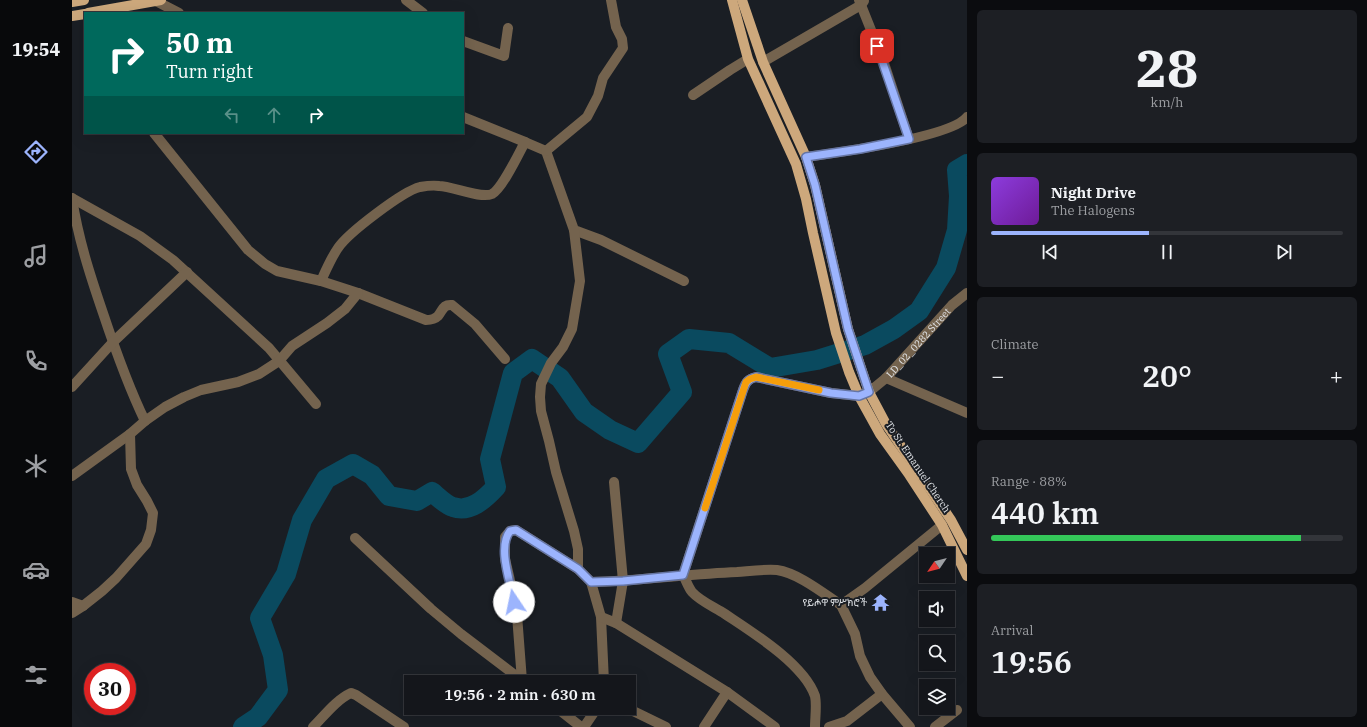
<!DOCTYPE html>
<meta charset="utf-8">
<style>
:root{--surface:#14161b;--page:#1d1f24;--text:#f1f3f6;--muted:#9d9fa3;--line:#33353a;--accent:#9cb4fd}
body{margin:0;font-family:"IBM Plex Serif","Noto Sans Ethiopic",serif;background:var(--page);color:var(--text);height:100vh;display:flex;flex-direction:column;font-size:15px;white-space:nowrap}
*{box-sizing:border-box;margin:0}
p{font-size:13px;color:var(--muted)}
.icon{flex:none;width:22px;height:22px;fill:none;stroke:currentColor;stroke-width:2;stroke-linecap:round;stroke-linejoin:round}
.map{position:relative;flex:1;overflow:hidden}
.sheet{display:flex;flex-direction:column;gap:10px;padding:10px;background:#0b0c0f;width:400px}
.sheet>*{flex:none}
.top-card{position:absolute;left:12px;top:12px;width:380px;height:122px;border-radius:0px;box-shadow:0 4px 16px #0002,0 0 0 1px var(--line);background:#00695c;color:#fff;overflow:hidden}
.needle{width:26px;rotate:235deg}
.tools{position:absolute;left:847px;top:547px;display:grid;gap:8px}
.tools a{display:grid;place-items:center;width:36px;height:36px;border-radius:0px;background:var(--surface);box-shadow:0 4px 16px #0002,0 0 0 1px var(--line);font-size:20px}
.speed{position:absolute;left:12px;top:663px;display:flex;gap:8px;font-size:20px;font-weight:700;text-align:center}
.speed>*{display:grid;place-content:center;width:52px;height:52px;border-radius:50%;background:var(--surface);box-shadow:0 4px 16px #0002,0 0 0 1px var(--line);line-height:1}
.speed .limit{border:6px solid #d22;background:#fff;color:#111}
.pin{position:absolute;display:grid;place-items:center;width:34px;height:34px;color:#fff;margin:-17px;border-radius:8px;box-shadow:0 2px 6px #0006}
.me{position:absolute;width:44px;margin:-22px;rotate:349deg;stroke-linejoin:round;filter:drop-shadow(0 0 3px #0008)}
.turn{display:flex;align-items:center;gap:14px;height:84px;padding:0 16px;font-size:18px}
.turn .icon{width:52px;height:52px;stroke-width:2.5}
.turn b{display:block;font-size:28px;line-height:34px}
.lanes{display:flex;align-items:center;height:38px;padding:0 16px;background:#0003;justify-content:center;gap:20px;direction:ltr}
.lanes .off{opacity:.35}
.big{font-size:30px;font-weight:600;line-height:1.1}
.sheet .tile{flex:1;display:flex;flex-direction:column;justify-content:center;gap:6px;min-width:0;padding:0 14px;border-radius:6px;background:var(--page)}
.sheet .dial{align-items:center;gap:0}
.dial b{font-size:52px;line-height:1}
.song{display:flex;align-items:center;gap:12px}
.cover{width:48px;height:48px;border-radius:6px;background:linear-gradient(135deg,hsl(270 70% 55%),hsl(280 70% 35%))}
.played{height:4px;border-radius:2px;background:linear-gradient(90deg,var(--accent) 45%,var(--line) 45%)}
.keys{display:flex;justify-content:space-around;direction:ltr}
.heat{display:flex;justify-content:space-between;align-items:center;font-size:22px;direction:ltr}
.charge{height:6px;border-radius:3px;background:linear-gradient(90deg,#34c759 88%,var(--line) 0)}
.trip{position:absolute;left:332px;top:675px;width:232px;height:40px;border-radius:0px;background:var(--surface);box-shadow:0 4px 16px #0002,0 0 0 1px var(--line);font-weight:600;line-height:40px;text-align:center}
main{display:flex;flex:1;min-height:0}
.menu{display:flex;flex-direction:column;width:72px;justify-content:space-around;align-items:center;background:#08090b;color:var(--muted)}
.menu .icon{width:28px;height:28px}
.menu .active{color:var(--accent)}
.menu b{font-size:18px;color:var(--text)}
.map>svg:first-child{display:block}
</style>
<main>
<nav class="menu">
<b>19:54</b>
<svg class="icon active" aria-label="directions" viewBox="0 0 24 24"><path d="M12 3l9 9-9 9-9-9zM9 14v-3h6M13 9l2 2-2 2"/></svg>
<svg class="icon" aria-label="music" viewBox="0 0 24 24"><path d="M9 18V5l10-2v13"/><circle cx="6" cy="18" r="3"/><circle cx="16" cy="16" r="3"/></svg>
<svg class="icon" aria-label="phone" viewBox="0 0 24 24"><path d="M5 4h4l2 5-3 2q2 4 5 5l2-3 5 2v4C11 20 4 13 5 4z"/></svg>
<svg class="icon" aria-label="climate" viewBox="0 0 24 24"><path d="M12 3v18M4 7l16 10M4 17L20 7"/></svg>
<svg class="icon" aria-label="car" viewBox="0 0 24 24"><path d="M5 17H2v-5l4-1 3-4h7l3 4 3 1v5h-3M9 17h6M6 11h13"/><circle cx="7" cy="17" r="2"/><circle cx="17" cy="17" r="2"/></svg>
<svg class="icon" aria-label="filters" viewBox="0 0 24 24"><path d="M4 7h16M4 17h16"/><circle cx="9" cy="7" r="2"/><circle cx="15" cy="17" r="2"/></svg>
</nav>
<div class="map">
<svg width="895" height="727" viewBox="0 0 895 727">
<rect width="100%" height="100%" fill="#1a1e24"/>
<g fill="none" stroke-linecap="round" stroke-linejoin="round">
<path stroke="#0a4a5f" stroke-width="20" d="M171,727L186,717L206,690L201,655L188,618L214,574L230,520L254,479L281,464L300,475L317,496L345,501L360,492C366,497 374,505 381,507C398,513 413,499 424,487L418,459L441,373L460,359L488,378L512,412L538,430L566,443L610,392L596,354L617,339L657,343L698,368L745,360L793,345L822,329L847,311L874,268L885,230L887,196L885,170L895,164"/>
<g stroke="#74634e" stroke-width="10">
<path d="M334,0L351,13"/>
<path d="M787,0L811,60L837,139"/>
<path d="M84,1L107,13"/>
<path d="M391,41L432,56L436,28"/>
<path d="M691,62L789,5L792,1"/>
<path d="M621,95L658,70L676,59"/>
<path d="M453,142L474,151L502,230L529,240L612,281"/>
<path d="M474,151L515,117L526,96L531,78L551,48L550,39L544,27L539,0"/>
<path d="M734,157C763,153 879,137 895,117"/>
<path d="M0,198L68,236L101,260L197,348L244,404"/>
<path d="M0,198C6,238 18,275 31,313C43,349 56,386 73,421"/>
<path d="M502,230L508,281L500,329L491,347L479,363L469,384L468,397L469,411L477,441L484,472L502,531L506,549V569L519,582L529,617L532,682"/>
<path d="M249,281C254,270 259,258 266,248C276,233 331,191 348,187C354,186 361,185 367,186C380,186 408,199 420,194C430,189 447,153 453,142L391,117"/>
<path d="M286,293L354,320C358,320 363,319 366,316C371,310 371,304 380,305L403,324L433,359"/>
<path d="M814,378L895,413"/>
<path d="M0,387L41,342L115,272"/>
<path d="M0,476L58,434L73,421L93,407L112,397L129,390L166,382L187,374L207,361L220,346L255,323L273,309L286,293L249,281L205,271L193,264L176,250L82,133"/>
<path d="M542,482L551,581L544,623"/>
<path d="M283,538L359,609L389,634L452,682"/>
<path d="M519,582C568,581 616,574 665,572C678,571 692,569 705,570C726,573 751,593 769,605"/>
<path d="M0,602L11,606L0,613"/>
<path d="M11,606L30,591L44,578L74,544L79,530L81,513L75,501L65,485L59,469L58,434"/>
<path d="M529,617L544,623L655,692"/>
<path d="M450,681L445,615L440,589L433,559V537L438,531L444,530L506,569"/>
<path d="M485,708L509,727"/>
<path d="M555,708L594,727"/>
<path d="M241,727C253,715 264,700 279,693L284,695L332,727"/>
<path d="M512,727L525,708"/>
<path d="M632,727L655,692L703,727"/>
<path id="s1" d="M743,727C743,718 745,705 743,696C732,664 680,632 653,614C642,607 628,601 620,592C616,587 614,580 611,575L671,390C674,382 676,379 684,377L759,393L787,396L797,392L814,378L880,305L895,293"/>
<path d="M757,727L775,721L810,694"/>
<path d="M838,727L810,694L798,677L788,656L783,634L769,605L793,588L870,525"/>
<path d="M863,727L885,710"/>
</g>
<g stroke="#cda87c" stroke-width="10">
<path d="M660,0L676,59L724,164L734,199L741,233L764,333L777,372L787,396L808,434L836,473L870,525L895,576"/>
<path d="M670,0L691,62L734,157L743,185L776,329L797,392L814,424L879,520L895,550"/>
<path d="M0,2L12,0"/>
<path d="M16,13L89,0"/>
<path d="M0,16L13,14"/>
</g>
</g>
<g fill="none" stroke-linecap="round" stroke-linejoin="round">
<defs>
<path id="route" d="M442,602C439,583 425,548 438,531L444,530L506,569L519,582L551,581L611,575L671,390C674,382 676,379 684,377L759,393L787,396L797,392L776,329L743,185L734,157L788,149L837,139L805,46"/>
</defs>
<use href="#route" stroke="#6575a4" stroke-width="10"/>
<use href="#route" stroke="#9cb4fd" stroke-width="7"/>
<path stroke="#f59e0b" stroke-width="7" d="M633,508L674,382L678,379L684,377L747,390"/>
</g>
<defs>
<symbol id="temple-bare" viewBox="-9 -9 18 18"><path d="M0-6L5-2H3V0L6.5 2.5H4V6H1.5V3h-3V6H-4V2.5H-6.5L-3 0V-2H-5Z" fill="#9cb4fd" stroke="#1a1e24" stroke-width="2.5" paint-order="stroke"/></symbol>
</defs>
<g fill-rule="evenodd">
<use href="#temple-bare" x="796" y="590" width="25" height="25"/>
</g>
<g text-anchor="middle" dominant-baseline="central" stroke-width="4" stroke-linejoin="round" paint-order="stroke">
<g font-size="10" fill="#e2e5e9" stroke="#1a1e24">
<text stroke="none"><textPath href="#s1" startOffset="613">LD_02_0282 Street</textPath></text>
<text transform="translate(846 467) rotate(56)">To St. Emanuel Cherch</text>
</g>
<g font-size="10" fill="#e2e5e9" stroke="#1a1e24" text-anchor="end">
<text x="795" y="602">የይሖዋ ምሥክሮች</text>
</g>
</g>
</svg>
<div class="tools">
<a><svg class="needle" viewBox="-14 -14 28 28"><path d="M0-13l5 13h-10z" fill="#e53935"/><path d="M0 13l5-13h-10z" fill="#9d9fa3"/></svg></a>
<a><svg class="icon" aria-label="sound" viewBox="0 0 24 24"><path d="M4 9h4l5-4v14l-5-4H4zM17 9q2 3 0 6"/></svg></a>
<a><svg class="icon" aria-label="search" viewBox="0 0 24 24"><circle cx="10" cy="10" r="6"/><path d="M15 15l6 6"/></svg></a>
<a><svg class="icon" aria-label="layers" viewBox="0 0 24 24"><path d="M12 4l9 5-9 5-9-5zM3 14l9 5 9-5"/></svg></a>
</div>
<div class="speed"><div class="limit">30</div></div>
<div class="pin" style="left:805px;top:46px;background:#d93025"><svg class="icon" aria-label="arrive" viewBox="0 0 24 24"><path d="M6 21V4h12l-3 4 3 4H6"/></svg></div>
<svg class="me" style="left:442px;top:602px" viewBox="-20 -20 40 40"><circle r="19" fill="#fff"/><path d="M0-13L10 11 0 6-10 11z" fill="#9cb4fd"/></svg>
<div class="trip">19:56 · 2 min · 630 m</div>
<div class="top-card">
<div class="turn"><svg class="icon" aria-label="right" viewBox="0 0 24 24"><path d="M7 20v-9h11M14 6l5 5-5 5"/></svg><div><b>50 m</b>Turn right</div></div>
<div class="lanes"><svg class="icon off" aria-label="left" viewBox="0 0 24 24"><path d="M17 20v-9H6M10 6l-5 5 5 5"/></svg><svg class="icon off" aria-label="ahead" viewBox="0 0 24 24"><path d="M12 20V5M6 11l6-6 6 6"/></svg><svg class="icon" aria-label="right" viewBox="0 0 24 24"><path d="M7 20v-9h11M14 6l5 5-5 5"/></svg></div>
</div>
</div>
<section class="sheet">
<div class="tile dial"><b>28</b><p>km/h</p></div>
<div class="tile">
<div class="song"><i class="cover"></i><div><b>Night Drive</b><p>The Halogens</p></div></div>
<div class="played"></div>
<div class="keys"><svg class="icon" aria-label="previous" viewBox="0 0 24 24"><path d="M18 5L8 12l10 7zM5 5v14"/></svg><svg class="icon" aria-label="pause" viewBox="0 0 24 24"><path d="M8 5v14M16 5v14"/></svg><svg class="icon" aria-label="next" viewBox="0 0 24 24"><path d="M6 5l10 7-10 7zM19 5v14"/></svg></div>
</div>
<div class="tile"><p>Climate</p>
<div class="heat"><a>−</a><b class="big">20°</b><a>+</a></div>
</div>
<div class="tile"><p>Range · 88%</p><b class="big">440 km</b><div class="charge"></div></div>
<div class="tile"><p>Arrival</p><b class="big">19:56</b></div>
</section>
</main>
